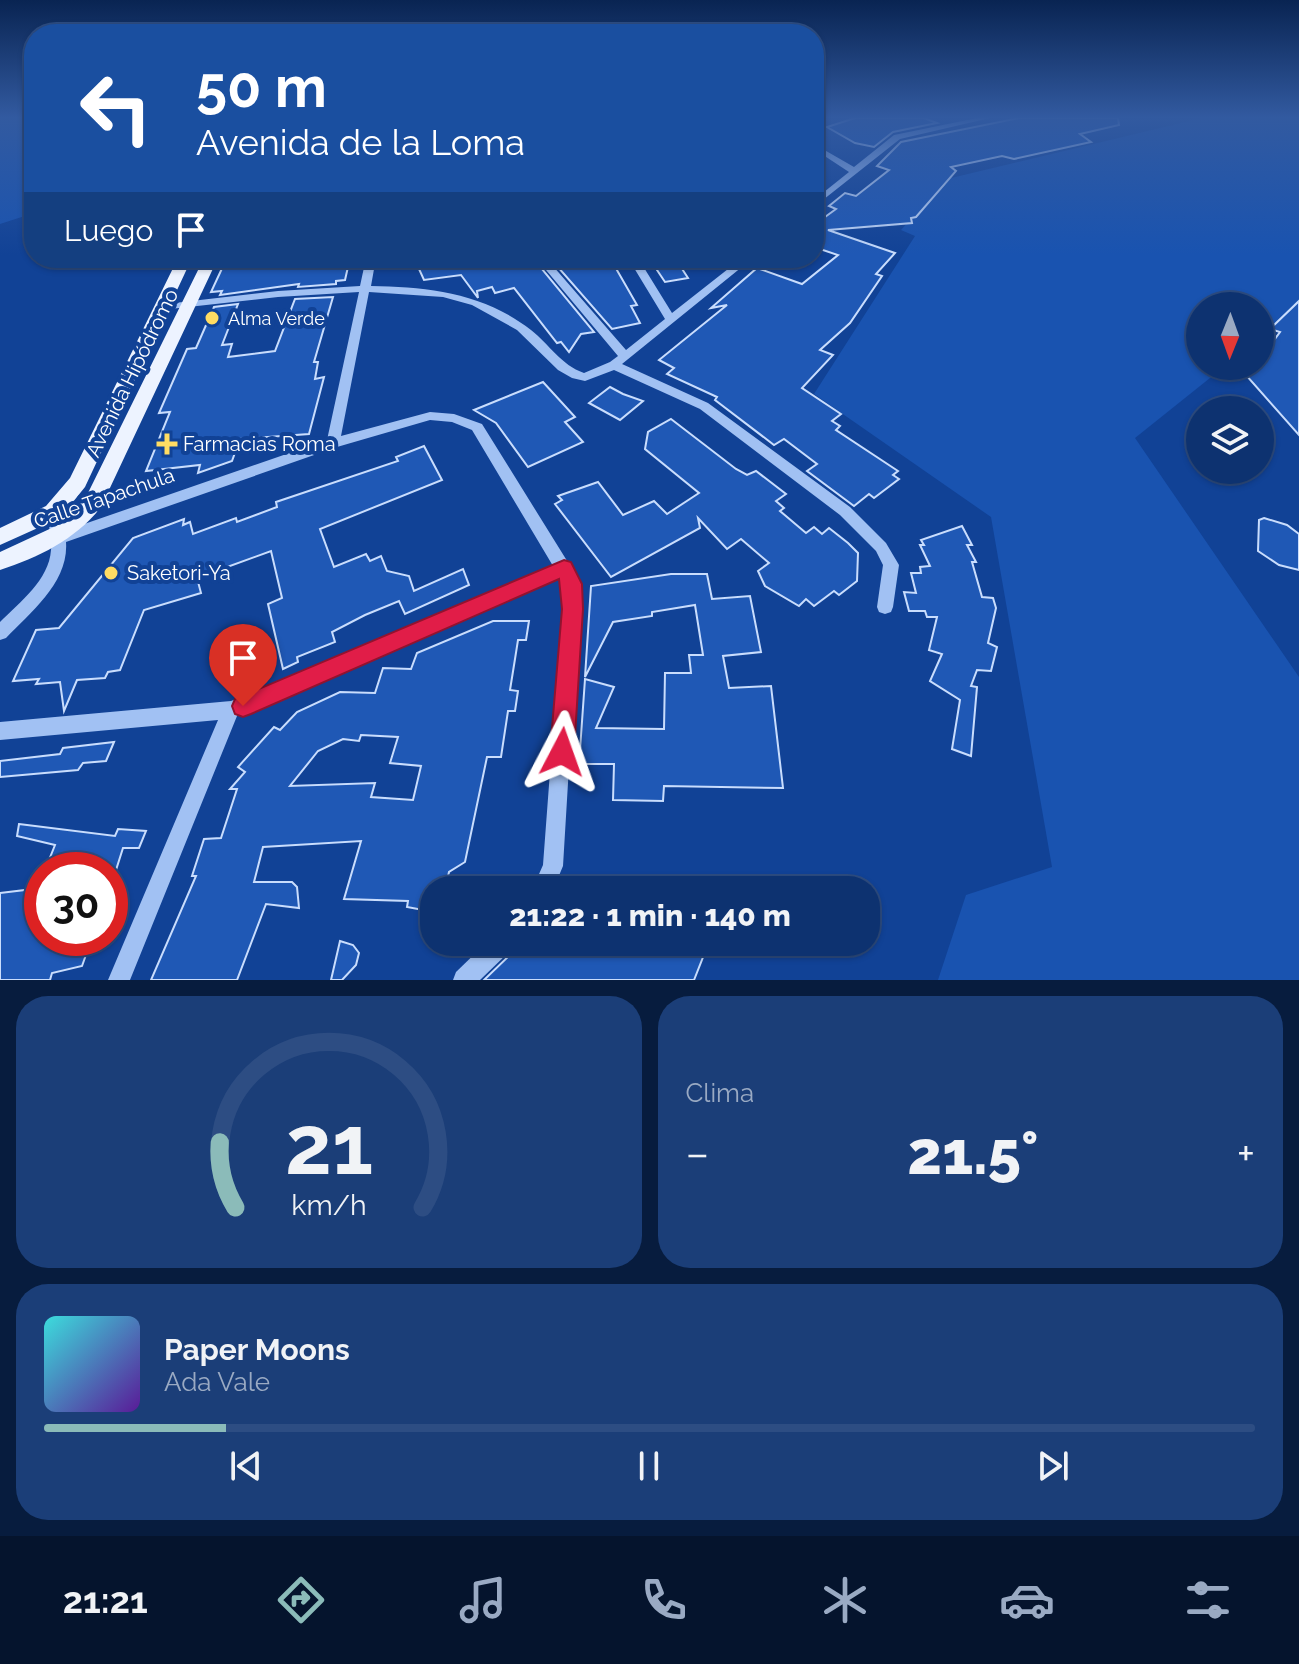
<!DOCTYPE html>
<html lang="es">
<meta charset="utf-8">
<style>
:root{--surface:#0d3270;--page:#1b3e78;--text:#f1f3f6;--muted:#9aaac3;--line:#2d4d83;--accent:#8bbbb9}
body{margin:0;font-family:Raleway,sans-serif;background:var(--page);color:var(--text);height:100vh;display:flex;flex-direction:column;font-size:30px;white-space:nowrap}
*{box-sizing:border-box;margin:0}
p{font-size:26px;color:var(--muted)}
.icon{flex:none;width:44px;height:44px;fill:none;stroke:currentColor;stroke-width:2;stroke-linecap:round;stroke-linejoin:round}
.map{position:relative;height:980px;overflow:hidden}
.side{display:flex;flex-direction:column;gap:16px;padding:16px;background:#071c3e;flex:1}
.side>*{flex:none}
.banner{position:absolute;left:24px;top:24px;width:800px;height:244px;border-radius:32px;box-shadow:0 2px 6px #0004,0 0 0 2px var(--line);background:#1a4fa0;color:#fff;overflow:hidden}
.needle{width:52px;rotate:181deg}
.fabs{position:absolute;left:1186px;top:292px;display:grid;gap:16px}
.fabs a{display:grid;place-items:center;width:88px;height:88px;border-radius:50%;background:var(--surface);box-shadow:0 2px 6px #0004,0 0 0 2px var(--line);font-size:40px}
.speed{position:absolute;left:24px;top:852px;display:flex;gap:16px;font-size:40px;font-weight:700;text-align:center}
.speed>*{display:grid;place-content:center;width:104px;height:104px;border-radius:50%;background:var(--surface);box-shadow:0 2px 6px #0004,0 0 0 2px var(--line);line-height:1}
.speed .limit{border:12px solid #d22;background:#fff;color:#111}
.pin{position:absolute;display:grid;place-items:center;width:68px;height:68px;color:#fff;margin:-82px -34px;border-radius:50% 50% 50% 0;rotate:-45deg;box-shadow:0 0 8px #0007}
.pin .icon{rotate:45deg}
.me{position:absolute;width:88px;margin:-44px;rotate:4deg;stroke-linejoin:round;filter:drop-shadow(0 0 6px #0008)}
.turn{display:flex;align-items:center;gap:28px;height:168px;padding:0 40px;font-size:36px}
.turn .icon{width:104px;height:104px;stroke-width:2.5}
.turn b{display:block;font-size:56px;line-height:68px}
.then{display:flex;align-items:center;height:76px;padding:0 40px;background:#0003;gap:16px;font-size:30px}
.big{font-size:60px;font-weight:800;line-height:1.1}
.side .card{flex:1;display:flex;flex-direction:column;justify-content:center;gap:12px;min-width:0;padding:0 28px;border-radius:32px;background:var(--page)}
.side .dial{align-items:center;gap:0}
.dial svg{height:208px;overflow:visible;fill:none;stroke:var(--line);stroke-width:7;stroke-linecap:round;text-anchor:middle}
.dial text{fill:var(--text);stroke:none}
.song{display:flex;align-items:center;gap:24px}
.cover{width:96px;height:96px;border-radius:12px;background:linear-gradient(135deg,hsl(180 70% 55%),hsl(270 70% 35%))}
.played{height:8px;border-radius:4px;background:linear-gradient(90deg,var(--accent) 15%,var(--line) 15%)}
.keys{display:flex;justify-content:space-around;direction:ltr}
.heat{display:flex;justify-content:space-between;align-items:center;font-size:44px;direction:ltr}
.side .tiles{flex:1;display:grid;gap:16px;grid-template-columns:1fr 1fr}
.card:last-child{grid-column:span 2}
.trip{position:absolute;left:420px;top:876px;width:460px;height:80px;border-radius:32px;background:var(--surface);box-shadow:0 2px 6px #0004,0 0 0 2px var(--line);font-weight:800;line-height:80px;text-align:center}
.menu{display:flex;height:128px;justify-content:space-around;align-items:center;background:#05142d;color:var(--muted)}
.menu .icon{width:56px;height:56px}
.menu .active{color:var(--accent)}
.menu b{font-size:36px;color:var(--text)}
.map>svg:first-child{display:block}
</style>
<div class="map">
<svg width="1299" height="980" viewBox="0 0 1299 980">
<rect width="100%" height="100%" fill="#114296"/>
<g fill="#1953b0">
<path d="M0,118H34V213L0,224Z"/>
<path d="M1202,118H1299V307L1260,338V306H1200V366H1225L1135,438L1299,677V980H938L966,895L1052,867L991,517L814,394L915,236L901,230L947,179Z"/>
</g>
<g fill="#1f58b5" stroke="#c9ddfd" stroke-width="2" fill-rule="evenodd">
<path d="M855,118H924L937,123L893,132L874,147L855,143L827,127Z"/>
<path d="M1019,118H1118L1119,125L1080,134L1091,142L1014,159L1002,156L951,167L956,171L916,217L911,218L912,223L828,230L895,253L876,274L882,276L850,323L820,350L833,355L802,388L841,414L832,421L840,426L836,430L898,471L893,475L899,479L874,498L869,494L854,506L807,471L817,464L784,439L774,445L715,400L717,397L667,374L674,368L659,360L727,305L711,308L757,268L802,284L838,255L814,247V225L836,209L829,206L845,193L856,196L889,170L877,166L901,142Z"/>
<path d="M253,258H350L345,280L336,281V284L298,287L299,284L220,295L222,291L211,292L225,262Z"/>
<path d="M414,258H503V263L533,258L594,332L581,334L569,352L561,342L557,343L514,288L495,293L492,287L477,291L478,298L461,275L424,280Z"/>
<path d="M550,258H610L637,305L631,306L640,323L612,329Z"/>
<path d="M649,258H675L688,278L665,282Z"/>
<path d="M333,297L314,362H318L315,379L324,377L309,434L240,439L232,461L198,473L200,465L146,471L170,412L159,413L187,349L196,348L214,307L238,304L222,345L232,344L228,357L275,351L295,299Z"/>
<path d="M1299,301V435L1238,366H1260V359L1280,332L1270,329Z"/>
<path d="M543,382L575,417L565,422L583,442L528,467L496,423L474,410Z"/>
<path d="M610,387L623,394L643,401L620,420L589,403Z"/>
<path d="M671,419L736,469L747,475L756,471L786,494L776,501L784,508L780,511L806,533L814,527L822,534L829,528L848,543L858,553L857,581L839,595L834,591L814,606L806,599L799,606L765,586L758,571L769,563L741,539L727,549L698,518L700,528L611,577L555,504L562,500L558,496L598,482L623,515L654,501L667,514L699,493L645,449L648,432Z"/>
<path d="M424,446L442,480L320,529L334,567L366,554L370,561L381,556L387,571L409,576L414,591L463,569L469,585L405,614L399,601L365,615L332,632L335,642L297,657L298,662L283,669L268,604L282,598L271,551L197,578L201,593L144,610L120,670L108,672L105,678L77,680L64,711L60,682L36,684L39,679L13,681L36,630L59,628L133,538L184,519L183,525L190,522L193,534L236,518L237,522L277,507L276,502L398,461L396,457Z"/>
<path d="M1264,518L1287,525L1299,534V570L1279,565L1258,551L1259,520Z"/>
<path d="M962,526L972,545H967L976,562H972L982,597L993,598L996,608L988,643L997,647L991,671L977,670L971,686L977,687L971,756L952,749L960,700L930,681L942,654L929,650L937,617H927L925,611H909L904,592L916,593L911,573H921L920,567L930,566L920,545H924L921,540Z"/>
<path d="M671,574H707L712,599L750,596L761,652L723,656L729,688L771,686L783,788L664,786L663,801L613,800L614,764H579L585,679L614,687L596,728L664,729L665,673H691L689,655H703L695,605L652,612V616L613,622L585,677L591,586Z"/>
<path d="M493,621H529L526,640H518L515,659L510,690L518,691L515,711H508L501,757H487L465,862L449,872L445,890H434V912L407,907L408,901L344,899L361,841L263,847L254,882H292L297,887L299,908L266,904L237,980H151L196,876H192L204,839L221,838L237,789H230L245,772L238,767L274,727L280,730L297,712L340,692L375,693L383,668L411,669L417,653ZM361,735L398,737L390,763L421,766L413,800L371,797L375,783L290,786L318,751L343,739L359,741Z"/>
<path d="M114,742L106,761L83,763L78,770L0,777V761L60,754L63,748Z"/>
<path d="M19,824L115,836L118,829L146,831L139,848H123L116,870H45L55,845L17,836Z"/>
<path d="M42,888V938H92L82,966L52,973L50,980H0V893Z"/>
<path d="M340,941L353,945L359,953L356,965L342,980H331Z"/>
<path d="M517,942H709L694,980H484L513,952Z"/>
</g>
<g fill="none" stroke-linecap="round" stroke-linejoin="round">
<g fill="#a1c1f3" fill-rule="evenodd">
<path d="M977,118H990L900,139L814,207V200L849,172L814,149V144L854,167L894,135Z"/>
<path d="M366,258H376L371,286C428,287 484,293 531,330C549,344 561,365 584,373L610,362L618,356L536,258H546L626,350L665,319L628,258H638L672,313L742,258H753L622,364L708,403L850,507L886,543L899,565L893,607L891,612L885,614L879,612L877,607L883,565L876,551L840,515L700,409L614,370L585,381L572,378L558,370L517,330L472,305L443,297L369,292L341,436L430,412L454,414L482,424L569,564L580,584L563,866L553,890H532L543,865L564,585L559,577L237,716L130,980H108L218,720L0,740V722L231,701L553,566L472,430L452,422L430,420L337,447L66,542C69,582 31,612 6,638L0,640V622C20,602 49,580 51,550C53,538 48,525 46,512L48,508H58L64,531L327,440L359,292L278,297L161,310L156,307L157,305L278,291L360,286Z"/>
<path d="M487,942H514L511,950L480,980H453L456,972Z"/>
</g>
<g fill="#edf3ff" fill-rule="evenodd">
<path d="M178,258H192L85,487L60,518L0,545V528L46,506L70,478Z"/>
<path d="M204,258H218L101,507C75,540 39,557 0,570V552L56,526L86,497Z"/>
</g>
</g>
<linearGradient id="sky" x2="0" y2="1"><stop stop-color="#092452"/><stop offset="0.46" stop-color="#325aa0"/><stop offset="1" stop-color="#325aa0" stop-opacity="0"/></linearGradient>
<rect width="1299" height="255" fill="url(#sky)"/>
<path fill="#e11d48" stroke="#92132f" stroke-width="2" d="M564,560L571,562L582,584L583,609L574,752L570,761L562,764L553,761L550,752L562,609L559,579L251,714L243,717L235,714L232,706L235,699Z"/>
<g fill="#ffdc63" stroke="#114296" stroke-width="3">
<circle cx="212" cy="318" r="8"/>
<path d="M163 432h8v8h8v8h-8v8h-8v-8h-8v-8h8z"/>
<circle cx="111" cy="573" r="8"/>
</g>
<g text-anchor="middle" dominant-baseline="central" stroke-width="8" stroke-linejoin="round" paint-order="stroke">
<g font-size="18" fill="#fff" stroke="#114296" text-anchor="start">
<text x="228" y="318">Alma Verde</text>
</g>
<g font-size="20" fill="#fff" stroke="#114296">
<text transform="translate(132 373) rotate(-64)">Avenida Hipódromo</text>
<text transform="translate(104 498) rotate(-19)">Calle Tapachula</text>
</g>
<g font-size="20" fill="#fff" stroke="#114296" text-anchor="start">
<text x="183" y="444">Farmacias Roma</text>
<text x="127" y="573">Saketori-Ya</text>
</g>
</g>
</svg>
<div class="fabs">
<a><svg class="needle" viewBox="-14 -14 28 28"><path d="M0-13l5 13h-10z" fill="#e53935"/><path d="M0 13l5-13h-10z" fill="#9aaac3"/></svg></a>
<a><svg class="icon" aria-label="layers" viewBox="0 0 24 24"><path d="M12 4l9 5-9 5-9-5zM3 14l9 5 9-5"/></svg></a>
</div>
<div class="speed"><div class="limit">30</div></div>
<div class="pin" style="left:243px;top:706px;background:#d93025"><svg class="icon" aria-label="arrive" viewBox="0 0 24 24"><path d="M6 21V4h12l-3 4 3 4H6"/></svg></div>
<svg class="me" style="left:562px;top:752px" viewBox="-20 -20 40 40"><path d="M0-17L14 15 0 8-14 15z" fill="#e11d48" stroke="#fff" stroke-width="4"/></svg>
<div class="trip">21:22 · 1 min · 140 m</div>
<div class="banner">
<div class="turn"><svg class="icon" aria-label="left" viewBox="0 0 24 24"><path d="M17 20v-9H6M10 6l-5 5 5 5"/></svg><div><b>50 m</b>Avenida de la Loma</div></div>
<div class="then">Luego<svg class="icon" aria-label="arrive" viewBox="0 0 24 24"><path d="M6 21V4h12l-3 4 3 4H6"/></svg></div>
</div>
</div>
<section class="side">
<div class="tiles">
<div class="card dial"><svg viewBox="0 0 100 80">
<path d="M14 69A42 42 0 1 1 86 69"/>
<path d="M14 69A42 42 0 0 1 8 44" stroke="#8bbbb9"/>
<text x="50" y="56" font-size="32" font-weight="700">21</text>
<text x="50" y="72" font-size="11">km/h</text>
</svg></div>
<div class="card"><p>Clima</p>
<div class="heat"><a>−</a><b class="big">21.5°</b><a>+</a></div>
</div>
<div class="card">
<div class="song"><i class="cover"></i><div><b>Paper Moons</b><p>Ada Vale</p></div></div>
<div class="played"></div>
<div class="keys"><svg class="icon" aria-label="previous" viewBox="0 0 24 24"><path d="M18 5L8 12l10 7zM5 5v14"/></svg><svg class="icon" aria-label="pause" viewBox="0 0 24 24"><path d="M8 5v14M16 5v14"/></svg><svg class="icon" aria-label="next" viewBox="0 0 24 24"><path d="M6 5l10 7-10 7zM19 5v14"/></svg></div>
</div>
</div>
</section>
<nav class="menu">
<b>21:21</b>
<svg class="icon active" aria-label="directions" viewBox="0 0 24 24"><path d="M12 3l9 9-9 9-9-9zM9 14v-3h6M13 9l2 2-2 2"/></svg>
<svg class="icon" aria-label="music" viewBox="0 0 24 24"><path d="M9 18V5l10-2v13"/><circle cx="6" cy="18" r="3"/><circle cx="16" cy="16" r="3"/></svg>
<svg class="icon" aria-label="phone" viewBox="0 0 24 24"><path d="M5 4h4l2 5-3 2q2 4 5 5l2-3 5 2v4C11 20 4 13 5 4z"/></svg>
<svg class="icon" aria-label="climate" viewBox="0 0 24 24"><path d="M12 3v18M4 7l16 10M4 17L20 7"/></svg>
<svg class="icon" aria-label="car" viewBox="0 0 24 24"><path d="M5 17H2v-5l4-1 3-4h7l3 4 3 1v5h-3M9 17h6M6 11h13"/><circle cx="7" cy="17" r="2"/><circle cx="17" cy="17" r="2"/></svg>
<svg class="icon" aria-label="filters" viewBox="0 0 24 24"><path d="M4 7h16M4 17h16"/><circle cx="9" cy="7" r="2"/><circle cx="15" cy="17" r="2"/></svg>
</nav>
